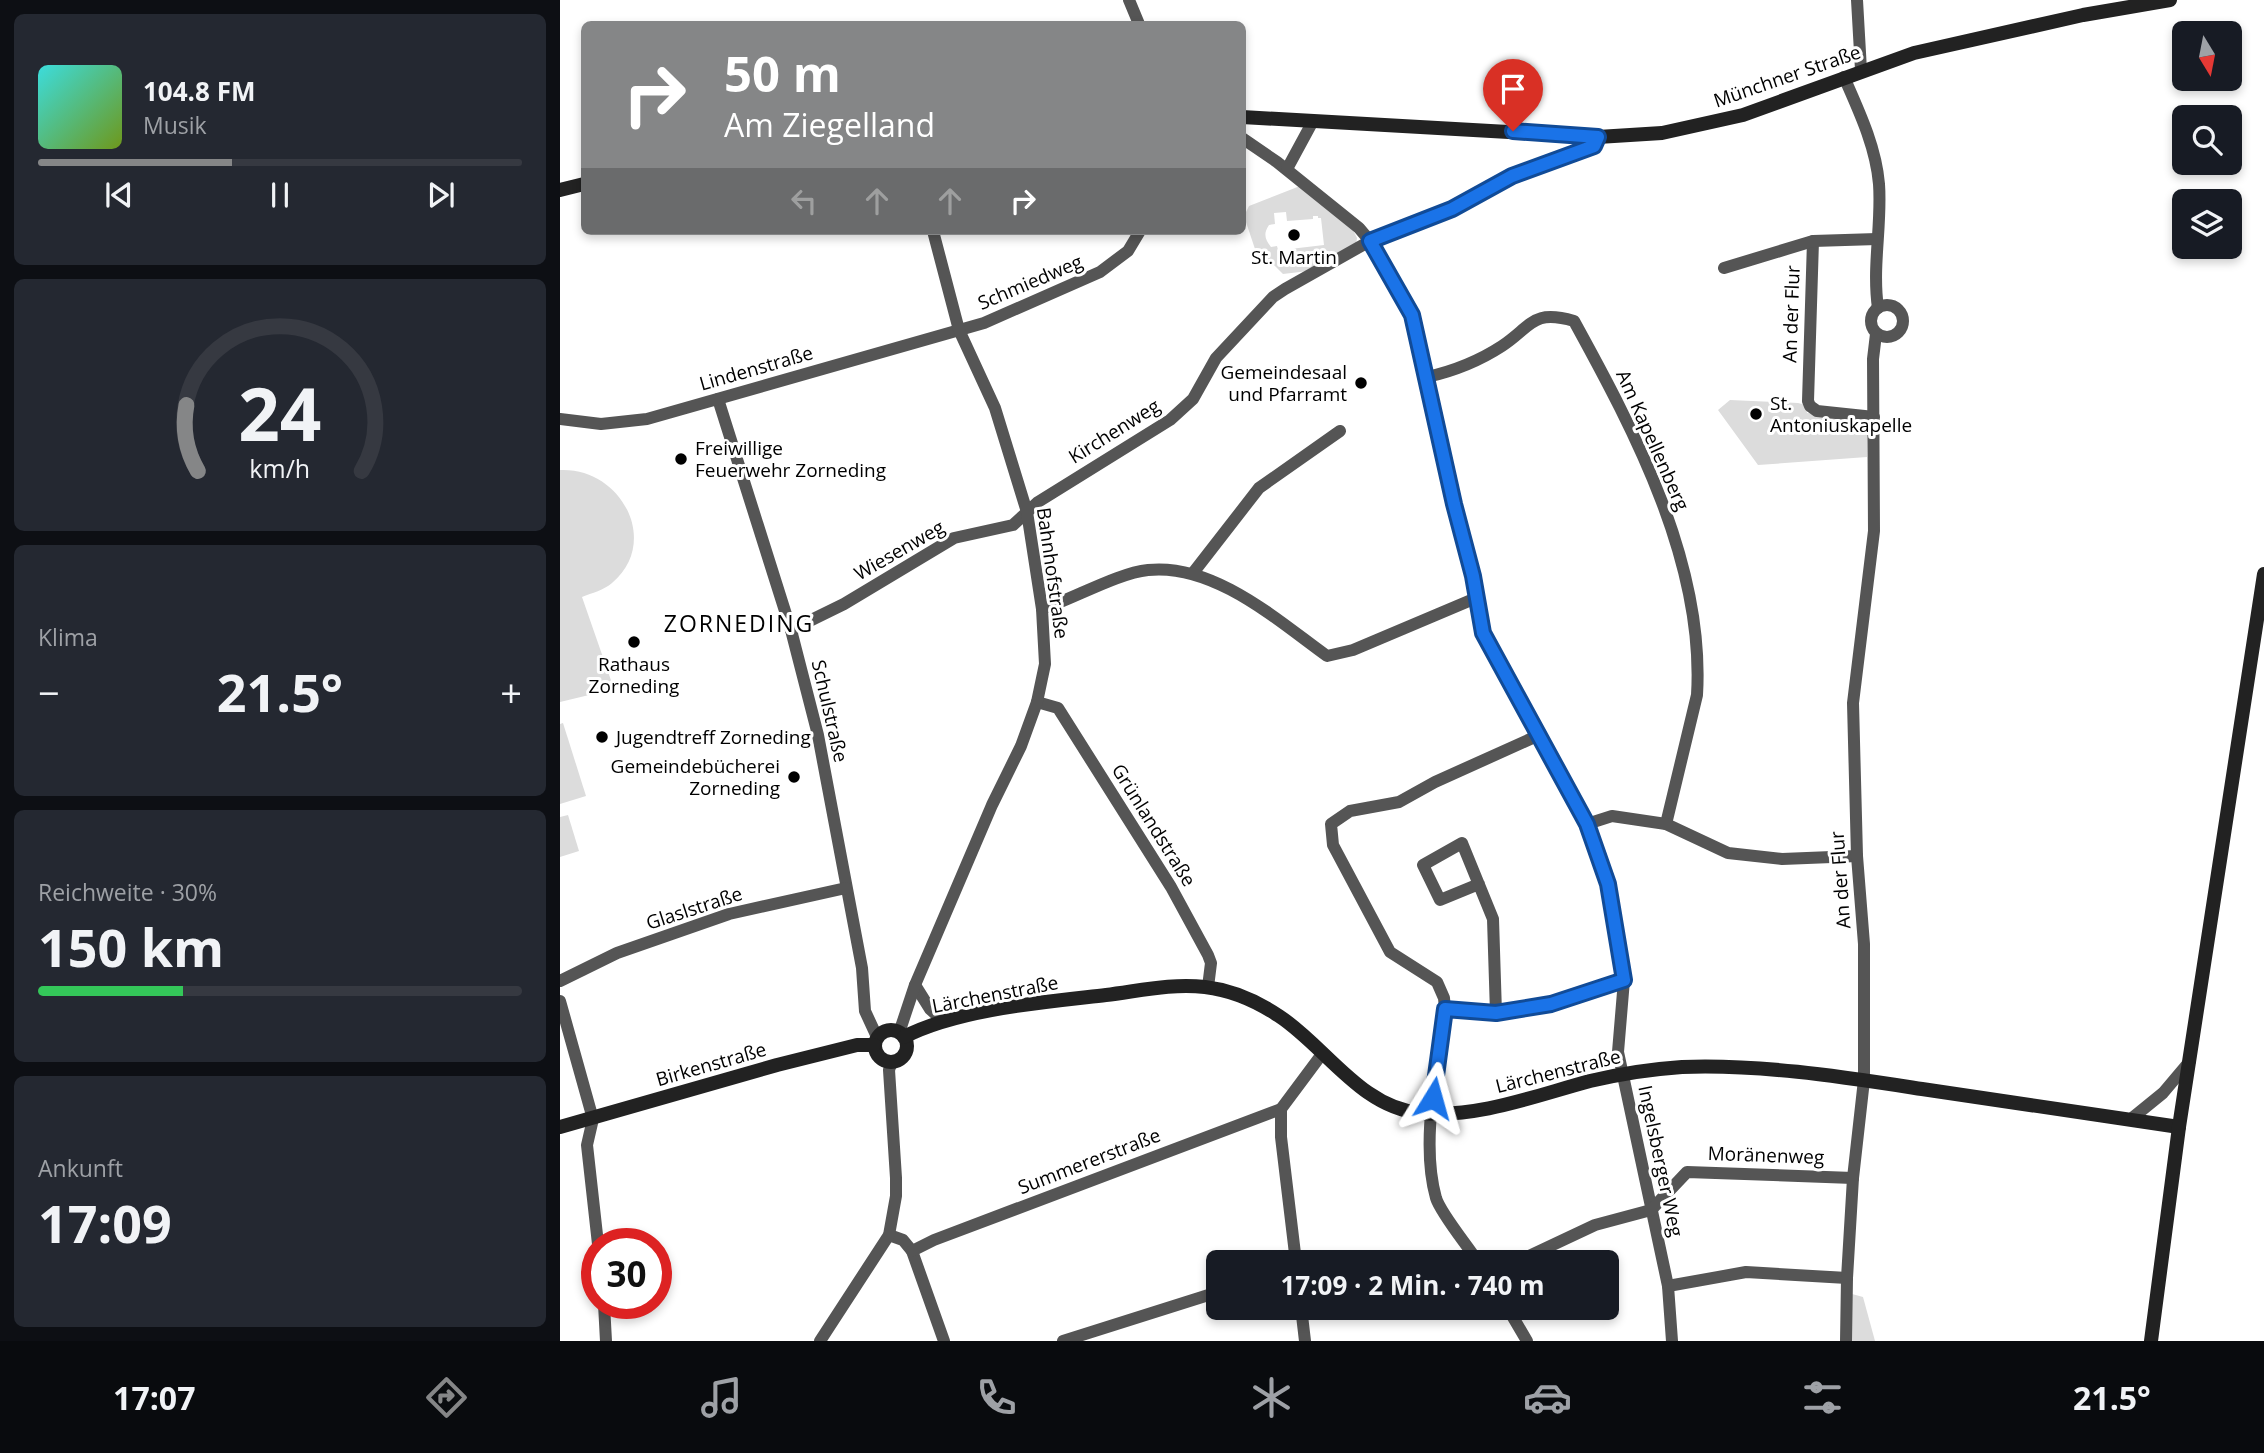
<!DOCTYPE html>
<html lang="de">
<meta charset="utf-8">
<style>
:root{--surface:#171b24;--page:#242831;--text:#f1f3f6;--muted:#9ea1a6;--line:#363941;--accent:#858687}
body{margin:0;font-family:"Open Sans",sans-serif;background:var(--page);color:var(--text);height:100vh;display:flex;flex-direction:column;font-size:26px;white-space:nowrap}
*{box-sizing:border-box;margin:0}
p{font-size:23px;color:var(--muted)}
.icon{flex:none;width:38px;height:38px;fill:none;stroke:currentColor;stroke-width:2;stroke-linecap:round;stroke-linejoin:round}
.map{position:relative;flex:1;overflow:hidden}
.panel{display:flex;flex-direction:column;gap:14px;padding:14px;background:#0d0f14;width:560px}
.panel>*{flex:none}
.guide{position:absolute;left:21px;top:21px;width:665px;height:214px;border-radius:10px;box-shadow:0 4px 10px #0003;background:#858687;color:#fff;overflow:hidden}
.needle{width:46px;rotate:170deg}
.controls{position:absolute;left:1612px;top:21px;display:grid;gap:14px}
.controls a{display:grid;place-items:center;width:70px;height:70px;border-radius:10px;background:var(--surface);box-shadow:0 4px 10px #0003;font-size:35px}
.speed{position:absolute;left:21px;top:1228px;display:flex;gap:14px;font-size:35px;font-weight:700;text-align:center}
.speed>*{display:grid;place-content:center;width:91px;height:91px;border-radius:50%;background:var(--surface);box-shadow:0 4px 10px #0003;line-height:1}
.speed .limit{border:10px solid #d22;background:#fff;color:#111}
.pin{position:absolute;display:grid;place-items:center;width:60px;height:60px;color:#fff;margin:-72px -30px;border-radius:50% 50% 50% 0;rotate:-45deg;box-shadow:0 0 7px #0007}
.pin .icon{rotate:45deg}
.me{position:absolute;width:77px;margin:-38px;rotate:8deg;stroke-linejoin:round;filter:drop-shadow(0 0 5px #0008)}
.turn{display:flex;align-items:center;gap:24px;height:147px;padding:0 28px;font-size:32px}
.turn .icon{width:91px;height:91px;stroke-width:2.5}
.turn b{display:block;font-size:49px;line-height:60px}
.lanes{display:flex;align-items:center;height:66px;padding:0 28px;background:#0003;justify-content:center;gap:35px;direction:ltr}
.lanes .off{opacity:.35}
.big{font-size:52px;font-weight:700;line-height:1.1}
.panel .card{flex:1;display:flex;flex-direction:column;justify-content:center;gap:10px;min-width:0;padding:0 24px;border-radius:10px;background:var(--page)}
.panel .dial{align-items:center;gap:0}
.dial svg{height:182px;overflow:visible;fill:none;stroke:var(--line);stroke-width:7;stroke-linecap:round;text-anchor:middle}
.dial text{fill:var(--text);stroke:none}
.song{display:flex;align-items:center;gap:21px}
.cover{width:84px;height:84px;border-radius:10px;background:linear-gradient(135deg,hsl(180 70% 55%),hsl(80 70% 35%))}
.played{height:7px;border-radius:4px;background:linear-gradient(90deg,var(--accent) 40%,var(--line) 40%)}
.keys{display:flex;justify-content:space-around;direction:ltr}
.heat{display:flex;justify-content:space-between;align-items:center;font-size:38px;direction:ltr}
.charge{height:10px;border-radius:5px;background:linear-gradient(90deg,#34c759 30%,var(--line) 0)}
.trip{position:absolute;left:646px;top:1250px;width:413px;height:70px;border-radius:10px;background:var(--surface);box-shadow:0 4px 10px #0003;font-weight:700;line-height:70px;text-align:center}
.menu{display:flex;height:112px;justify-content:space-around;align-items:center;background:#090b0e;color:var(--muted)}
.menu .icon{width:49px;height:49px}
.menu .active{color:var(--accent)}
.menu b{font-size:32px;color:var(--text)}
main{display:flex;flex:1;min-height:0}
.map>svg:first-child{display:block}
</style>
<main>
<section class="panel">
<div class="card">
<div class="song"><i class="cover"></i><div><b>104.8 FM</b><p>Musik</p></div></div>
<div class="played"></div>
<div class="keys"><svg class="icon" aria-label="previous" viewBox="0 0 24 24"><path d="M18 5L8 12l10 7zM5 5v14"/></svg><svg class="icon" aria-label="pause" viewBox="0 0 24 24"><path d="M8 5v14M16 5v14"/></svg><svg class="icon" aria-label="next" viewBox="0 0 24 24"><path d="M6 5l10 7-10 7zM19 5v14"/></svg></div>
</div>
<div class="card dial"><svg viewBox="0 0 100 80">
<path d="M14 69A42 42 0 1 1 86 69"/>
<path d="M14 69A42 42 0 0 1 9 40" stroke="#858687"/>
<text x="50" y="56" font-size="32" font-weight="700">24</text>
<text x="50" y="72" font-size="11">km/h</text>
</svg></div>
<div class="card"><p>Klima</p>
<div class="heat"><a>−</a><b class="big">21.5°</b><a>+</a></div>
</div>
<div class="card"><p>Reichweite · 30%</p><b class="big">150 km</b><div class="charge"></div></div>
<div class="card"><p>Ankunft</p><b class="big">17:09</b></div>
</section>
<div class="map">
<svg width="1704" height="1341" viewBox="0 0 1704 1341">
<rect width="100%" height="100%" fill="#fff"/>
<g fill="#dcdcdc" fill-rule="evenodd">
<path d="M740,186L793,230L797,238L796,244L748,271L723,274L700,251L696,252L684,216L689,206ZM726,212L727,221L753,219V216H758V218H761L764,245L730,249L731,257H720L717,246L711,247C705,239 703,234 709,225L715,224L714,213Z"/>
<path d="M1170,400L1238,403L1246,405L1247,413L1308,419L1307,457L1198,465L1158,410Z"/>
<path d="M0,470C61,467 101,542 52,583C44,590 32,593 22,597L54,689L0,702Z"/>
<path d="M3,723L26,796L0,804V724Z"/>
<path d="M8,815L19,851L0,857V817Z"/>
<path d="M1292,1294L1303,1297L1315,1341H1287Z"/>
</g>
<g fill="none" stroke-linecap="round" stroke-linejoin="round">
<g stroke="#555" stroke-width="12">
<path d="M569,0L579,24"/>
<path d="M1297,0L1301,70"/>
<path d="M1284,77C1299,111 1316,147 1319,184C1322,225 1312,266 1318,308"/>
<path d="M682,138L717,162L799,228L810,241L852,315L894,504L913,576L923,633L1027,824L1048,884L1064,980L1058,1052L1108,1286L1112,1341"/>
<path d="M727,169L753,121"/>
<path d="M1253,241L1248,401L1250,406L1257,411L1314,417"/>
<path d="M1164,268L1253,241L1317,239"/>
<circle cx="1327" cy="321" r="16"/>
<path d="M867,377C894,371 919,361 942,346C972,326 972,309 1014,321C1075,432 1145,564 1137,695L1106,824"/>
<path d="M158,399L231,630L258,735L302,968L305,1011L317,1037"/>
<path d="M0,419L41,424L87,419L424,323L540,272L568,251L580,231"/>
<path d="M633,573L699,488L780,431"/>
<path d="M482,609C513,599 558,573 588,570C654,563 717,620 767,656L793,650L916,598"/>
<path d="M231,630L284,604L394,538L453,525L478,502L610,420L633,399L656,358L713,297L725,289L810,241L892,209L952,176L1033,146L1038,137"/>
<path d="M477,702L498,708L611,887L648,955L651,963L648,987"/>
<path d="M1027,824L1052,816L1106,824L1168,853L1222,859L1297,856"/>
<path d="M919,884L880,900L863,865L902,843L933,919L936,1013"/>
<path d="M0,981L57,953L169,914L286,888"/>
<path d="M355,985L370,1009L382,1020"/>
<path d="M0,1001L33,1119L27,1145L38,1244"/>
<path d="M885,1009L936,1013L991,1004L1064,980"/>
<path d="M339,1033L355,985L432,805L461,746L477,702L485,664L482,609L467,512L435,408L399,330L373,231"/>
<path d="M1571,1119L1603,1093L1630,1061"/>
<path d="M329,1235L343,1240L352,1251L384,1341"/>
<path d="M352,1251L374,1240L721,1109"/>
<path d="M736,1262L721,1137V1109L762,1054"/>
<path d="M918,1262C908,1246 881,1214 876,1198C860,1141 878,1067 885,1009L884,998L877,982L830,952L773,845L771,824L790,811L839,802L875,782L977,736"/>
<path d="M956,1262L1035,1225L1091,1210L1127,1172L1293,1178"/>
<path d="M1108,1286L1186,1272L1287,1278"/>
<path d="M44,1304L46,1341"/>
<path d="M741,1307L745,1341"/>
<path d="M947,1307L967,1341"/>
<path d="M260,1341L329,1235L336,1196V1178L329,1070L332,1061"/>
<path d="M503,1341L658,1292"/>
<path d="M1286,1341L1287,1278L1293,1178L1304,1080V944L1297,856L1293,703L1314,531L1313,359L1316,334"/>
</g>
<g stroke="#222" stroke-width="14">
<path d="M682,117L1038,137L1102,133L1183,115L1354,53L1523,15L1610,0"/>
<path d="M0,190L24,184"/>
<circle cx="331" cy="1046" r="16"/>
<path d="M344,1037C398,1009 485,1002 546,995C579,991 612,983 645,987C671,990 698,1002 719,1016C765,1046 801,1108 860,1113C919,1118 974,1096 1030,1081C1060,1074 1091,1069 1122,1067C1202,1064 1283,1077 1362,1089C1447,1101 1533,1114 1619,1127"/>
<path d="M0,1127L217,1065L297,1045H314"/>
<path d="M1591,1341L1619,1127L1704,574"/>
</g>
</g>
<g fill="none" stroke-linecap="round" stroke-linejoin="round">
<defs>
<path id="route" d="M873,1098L885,1009L936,1013L991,1004L1064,980L1048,884L1027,824L923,633L913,576L894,504L852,315L810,241L892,209L952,176L1034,146L1038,137L953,131"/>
</defs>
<use href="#route" stroke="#114b97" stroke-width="18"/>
<use href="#route" stroke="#1a73e8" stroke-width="12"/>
</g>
<g fill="#000" stroke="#fff" stroke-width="2.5">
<circle cx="734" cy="235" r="7"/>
<circle cx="801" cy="383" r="7"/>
<circle cx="1196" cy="414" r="7"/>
<circle cx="121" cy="459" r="7"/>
<circle cx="74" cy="642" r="7"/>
<circle cx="42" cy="737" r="7"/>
<circle cx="234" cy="777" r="7"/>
</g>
<g text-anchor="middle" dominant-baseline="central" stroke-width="6" stroke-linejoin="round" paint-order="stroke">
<g font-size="19" fill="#000" stroke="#fff">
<text transform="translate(1227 76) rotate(-19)">Münchner Straße</text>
<text transform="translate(470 282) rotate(-23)">Schmiedweg</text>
<text transform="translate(1231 314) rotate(-88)">An der Flur</text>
<text transform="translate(196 368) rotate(-16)">Lindenstraße</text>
<text transform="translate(554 431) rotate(-32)">Kirchenweg</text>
<text transform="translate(1093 440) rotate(66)">Am Kapellenberg</text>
<text transform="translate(339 550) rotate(-30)">Wiesenweg</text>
<text transform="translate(493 573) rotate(82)">Bahnhofstraße</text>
<text transform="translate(270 711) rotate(77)">Schulstraße</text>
<text transform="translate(594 825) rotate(58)">Grünlandstraße</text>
<text transform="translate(1280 880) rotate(-94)">An der Flur</text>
<text transform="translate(134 908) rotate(-18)">Glaslstraße</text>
<text transform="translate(435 994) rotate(-11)">Lärchenstraße</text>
<text transform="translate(151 1064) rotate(-16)">Birkenstraße</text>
<text transform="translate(998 1071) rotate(-14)">Lärchenstraße</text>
<text transform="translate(1206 1155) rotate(2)">Moränenweg</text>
<text transform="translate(529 1161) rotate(-21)">Summererstraße</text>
<text transform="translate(1101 1161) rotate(78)">Ingelsberger Weg</text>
</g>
<g font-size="19" fill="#000" stroke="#fff" text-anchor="start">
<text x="734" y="257" text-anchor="middle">St. Martin</text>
<text x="787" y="372" text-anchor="end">Gemeindesaal<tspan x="787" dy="22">und Pfarramt</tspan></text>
<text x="1210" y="403">St.<tspan x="1210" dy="22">Antoniuskapelle</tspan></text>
<text x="135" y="448">Freiwillige<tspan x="135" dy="22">Feuerwehr Zorneding</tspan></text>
<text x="74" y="664" text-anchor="middle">Rathaus<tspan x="74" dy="22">Zorneding</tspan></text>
<text x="56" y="737">Jugendtreff Zorneding</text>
<text x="220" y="766" text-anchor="end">Gemeindebücherei<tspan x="220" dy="22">Zorneding</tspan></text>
</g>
<g font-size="23" letter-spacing="2" fill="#000" stroke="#fff">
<text x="179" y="623">ZORNEDING</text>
</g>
</g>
</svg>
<div class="controls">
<a><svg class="needle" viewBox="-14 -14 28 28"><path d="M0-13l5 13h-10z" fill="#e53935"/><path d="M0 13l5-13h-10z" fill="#9ea1a6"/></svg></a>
<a><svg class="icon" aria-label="search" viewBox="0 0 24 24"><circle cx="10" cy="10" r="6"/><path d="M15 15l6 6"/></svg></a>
<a><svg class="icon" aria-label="layers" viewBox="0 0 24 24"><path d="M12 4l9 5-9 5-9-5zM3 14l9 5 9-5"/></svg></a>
</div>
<div class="speed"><div class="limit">30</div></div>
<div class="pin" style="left:953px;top:131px;background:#d93025"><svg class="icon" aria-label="arrive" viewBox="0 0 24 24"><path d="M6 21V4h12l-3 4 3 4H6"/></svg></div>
<svg class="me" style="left:873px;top:1098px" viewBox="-20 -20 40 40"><path d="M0-17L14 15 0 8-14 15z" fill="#1a73e8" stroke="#fff" stroke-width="4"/></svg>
<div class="trip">17:09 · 2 Min. · 740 m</div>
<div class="guide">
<div class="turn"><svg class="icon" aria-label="right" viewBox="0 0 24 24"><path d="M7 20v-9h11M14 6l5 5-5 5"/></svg><div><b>50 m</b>Am Ziegelland</div></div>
<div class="lanes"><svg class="icon off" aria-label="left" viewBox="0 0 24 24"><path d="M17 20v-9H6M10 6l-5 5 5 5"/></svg><svg class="icon off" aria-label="ahead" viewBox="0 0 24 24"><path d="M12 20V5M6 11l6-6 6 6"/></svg><svg class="icon off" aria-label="ahead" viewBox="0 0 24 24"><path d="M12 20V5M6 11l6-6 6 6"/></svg><svg class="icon" aria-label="right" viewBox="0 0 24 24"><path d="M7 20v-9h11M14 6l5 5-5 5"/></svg></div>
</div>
</div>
</main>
<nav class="menu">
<b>17:07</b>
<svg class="icon active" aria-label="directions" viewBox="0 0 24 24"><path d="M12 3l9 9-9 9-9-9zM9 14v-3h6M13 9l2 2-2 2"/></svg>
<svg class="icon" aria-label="music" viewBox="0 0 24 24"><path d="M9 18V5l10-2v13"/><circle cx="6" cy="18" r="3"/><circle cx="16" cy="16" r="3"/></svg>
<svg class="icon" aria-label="phone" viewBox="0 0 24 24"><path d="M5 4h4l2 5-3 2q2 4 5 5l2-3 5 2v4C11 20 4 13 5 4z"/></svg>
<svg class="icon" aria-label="climate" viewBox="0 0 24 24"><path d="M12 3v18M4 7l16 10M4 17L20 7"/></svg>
<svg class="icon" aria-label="car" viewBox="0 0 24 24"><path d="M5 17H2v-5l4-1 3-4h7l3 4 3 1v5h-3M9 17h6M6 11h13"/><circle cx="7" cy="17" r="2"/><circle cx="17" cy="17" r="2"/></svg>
<svg class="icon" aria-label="filters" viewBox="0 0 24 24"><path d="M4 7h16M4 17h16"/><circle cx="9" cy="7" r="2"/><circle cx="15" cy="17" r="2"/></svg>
<b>21.5°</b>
</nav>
